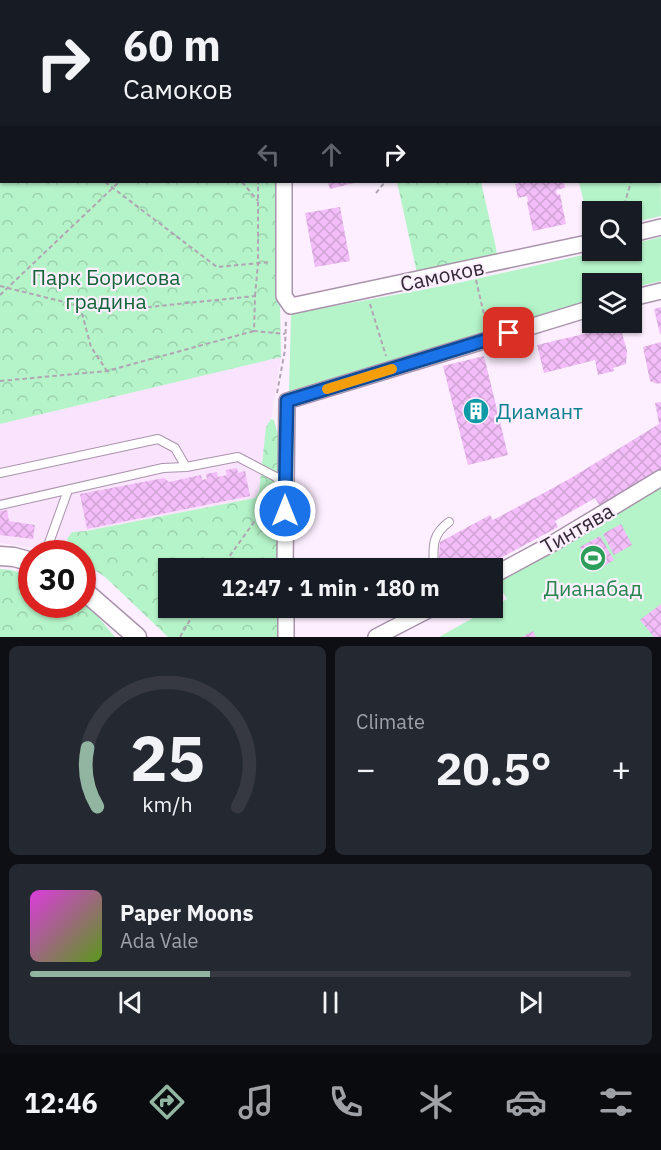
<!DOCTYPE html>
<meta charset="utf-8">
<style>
:root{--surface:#171b24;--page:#242831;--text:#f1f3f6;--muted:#9ea1a6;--line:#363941;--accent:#91b5a1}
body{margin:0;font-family:"IBM Plex Sans",sans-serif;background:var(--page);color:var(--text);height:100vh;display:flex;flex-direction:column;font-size:22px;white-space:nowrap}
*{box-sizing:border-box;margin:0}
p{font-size:20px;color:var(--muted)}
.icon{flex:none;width:33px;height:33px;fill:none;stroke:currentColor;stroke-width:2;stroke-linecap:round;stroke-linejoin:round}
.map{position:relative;height:637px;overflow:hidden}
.side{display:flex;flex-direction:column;gap:9px;padding:9px;background:#0d0f14;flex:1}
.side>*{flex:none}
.hud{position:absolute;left:0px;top:0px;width:662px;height:183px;box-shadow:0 2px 4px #0004;background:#171b24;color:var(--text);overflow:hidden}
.controls{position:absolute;left:582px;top:201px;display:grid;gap:12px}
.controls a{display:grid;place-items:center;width:60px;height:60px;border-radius:0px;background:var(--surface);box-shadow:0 2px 4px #0004;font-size:30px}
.speed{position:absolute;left:18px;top:540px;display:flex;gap:12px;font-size:30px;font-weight:700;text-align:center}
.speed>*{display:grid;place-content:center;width:78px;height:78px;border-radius:50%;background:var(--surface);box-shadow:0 2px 4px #0004;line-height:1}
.speed .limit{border:9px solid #d22;background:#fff;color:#111}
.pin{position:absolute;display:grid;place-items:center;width:51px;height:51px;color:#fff;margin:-26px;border-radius:12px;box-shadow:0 3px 9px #0006}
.me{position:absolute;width:66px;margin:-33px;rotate:0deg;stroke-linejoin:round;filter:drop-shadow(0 0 4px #0008)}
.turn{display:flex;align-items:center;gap:21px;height:126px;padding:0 24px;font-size:27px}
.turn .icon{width:78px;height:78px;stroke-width:2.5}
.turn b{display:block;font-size:42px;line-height:51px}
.lanes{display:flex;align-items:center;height:57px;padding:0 24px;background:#0003;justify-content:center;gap:30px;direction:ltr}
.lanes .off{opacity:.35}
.big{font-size:45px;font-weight:800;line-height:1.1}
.side .card{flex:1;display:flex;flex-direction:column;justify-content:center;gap:9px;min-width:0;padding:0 21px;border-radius:9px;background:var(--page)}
.side .dial{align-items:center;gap:0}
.dial svg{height:156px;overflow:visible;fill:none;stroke:var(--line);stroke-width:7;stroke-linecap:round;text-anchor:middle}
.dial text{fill:var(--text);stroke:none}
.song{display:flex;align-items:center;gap:18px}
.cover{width:72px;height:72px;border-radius:9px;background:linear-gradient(135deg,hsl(300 70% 55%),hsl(90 70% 35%))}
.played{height:6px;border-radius:3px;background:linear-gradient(90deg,var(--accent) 30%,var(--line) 30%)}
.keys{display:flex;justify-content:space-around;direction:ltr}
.heat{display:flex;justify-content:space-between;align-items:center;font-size:33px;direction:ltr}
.side .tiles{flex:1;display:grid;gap:9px;grid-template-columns:1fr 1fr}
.card:last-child{grid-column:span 2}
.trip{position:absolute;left:158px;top:558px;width:345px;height:60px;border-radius:0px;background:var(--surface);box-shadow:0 2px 4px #0004;font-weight:800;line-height:60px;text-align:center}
.dock{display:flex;height:96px;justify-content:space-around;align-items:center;background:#090b0e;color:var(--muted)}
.dock .icon{width:42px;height:42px}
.dock .active{color:var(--accent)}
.dock b{font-size:27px;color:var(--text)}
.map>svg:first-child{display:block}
</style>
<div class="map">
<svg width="661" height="637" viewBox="0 0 661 637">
<defs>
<pattern id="forest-crowns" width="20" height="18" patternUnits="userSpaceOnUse" patternTransform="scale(1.5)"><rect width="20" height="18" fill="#b5f4c9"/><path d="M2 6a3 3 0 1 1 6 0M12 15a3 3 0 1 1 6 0" fill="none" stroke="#9cd1ad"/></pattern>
<pattern id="building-cross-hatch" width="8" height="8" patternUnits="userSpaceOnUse" patternTransform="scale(1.5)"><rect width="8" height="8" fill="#f2bdf8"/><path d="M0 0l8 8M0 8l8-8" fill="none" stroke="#d0a3d5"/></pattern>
</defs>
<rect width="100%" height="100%" fill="#fdefff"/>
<path fill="#fae3fc" d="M281,357L271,419L268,422L259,492L255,498L86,531L72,532L67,539L69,553L0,543V424Z"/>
<g fill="#b5f4c9">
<path d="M660,120L661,216L632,223V212H592V233H591L579,182H660Z"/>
<path d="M661,237V281L632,288V284H592V300L289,391L291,314L453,284L601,251L632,250V244Z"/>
<path d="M661,478V637H439L507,599L493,575Z"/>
</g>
<g fill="url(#forest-crowns)">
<path d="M0,0H275L2,2V182H278L281,357L0,424Z"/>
<path d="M397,182H481L496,248L497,256L417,273Z"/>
<path d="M271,419L274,420L278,435L282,438L279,568H168V608H278V637H168L105,577L83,562L82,554L69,553L67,539L72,532L86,531L255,498L259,492L266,427Z"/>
<path d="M0,569L11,570L31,576L32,604H82L83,603L94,612L115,637H0Z"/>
</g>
<g fill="url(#building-cross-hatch)">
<path d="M328,182H358L330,189Z"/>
<path d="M524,182H564L565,188L556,190L557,195L560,194L566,224L533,231L527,202L528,201L527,196L518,198L515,184Z"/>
<path d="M340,207L350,261L315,267L305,213Z"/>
<path d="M661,307V334H660L654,309Z"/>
<path d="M619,322L627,351L626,364L613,368L614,371L598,375L595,360L544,373L537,345L588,333L587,330Z"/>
<path d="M661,342V383L657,384L650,381L643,347Z"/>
<path d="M484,356L508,455L468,465L443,366Z"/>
<path d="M661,402V469L600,506L595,498L555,521L558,527L482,568H438L440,542L490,515L493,520L540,495L571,478L659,424L655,403Z"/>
<path d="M237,468L238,473L245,471L250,496L87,529L80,494L164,478L169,482L201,475L202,480L207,479L206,474L217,472L218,477L227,475L226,470Z"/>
<path d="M7,510L9,521L35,525L33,539L0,535V511Z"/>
<path d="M621,524L632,545L614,555L603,534Z"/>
<path d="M600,536L614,560L594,572L580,547Z"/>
<path d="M661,604V637H654L640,620Z"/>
<path d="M533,631L536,637H522Z"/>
</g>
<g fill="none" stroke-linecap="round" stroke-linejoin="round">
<defs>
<g id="service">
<path d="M523,0L524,2"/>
<path d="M0,473L158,439L175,448L186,467"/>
<path d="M0,505L163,468L186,467L238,457L276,477L283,487"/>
<path d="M45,554L68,490"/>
<path d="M434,568C433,548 431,535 449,522"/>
</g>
<g id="minor">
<path d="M282,0V2"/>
<path d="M660,40L661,39"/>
<path d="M284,182V296L291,306L592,242"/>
<path d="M632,234L661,227"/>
<path d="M632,298L661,291"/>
<path d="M285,568L287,401L592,308"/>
<path d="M492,576L555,542L661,478"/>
<path d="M286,608V637"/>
<path d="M376,637L432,608"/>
</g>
<g id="tertiary">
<path d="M0,556L14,557L32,562"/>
<path d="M82,589L137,637"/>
</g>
</defs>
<use href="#service" stroke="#a994ac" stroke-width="10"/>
<use href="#minor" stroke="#a994ac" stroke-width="18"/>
<use href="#tertiary" stroke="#a994ac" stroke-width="21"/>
<g stroke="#b1a5b3" stroke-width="2" stroke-dasharray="4.5 3" stroke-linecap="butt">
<path d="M174,0L176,2"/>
<path d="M0,7L2,8"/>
<path d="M0,73L2,74"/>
<path d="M660,109H661"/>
<path d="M660,141L661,139"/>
<path d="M105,182L217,267L271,262"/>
<path d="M242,182L258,201"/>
<path d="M376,193L385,182"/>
<path d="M622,212L631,182"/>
<path d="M476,280L487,327"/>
<path d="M0,286L80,306L130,309L255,296L254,331L285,334"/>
<path d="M0,295L119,182"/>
<path d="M255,296L258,263V182"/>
<path d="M370,304L386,356"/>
<path d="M80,306L91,347L107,371"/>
<path d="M0,381L107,371L254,331"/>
<path d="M277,393L285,350L286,319"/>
<path d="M221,568L254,522L273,504"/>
<path d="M180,637L197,608"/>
</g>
<use href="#service" stroke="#fff" stroke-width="8"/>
<use href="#minor" stroke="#fff" stroke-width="15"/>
<use href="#tertiary" stroke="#fff" stroke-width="18"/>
</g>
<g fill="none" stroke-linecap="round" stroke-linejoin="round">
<defs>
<path id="route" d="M285,511L287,401L509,333"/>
</defs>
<use href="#route" stroke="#114b97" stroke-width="15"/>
<use href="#route" stroke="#1a73e8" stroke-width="10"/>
<path stroke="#f59e0b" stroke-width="10" d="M327,389L392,369"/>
</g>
<defs>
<symbol id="building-disc" viewBox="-11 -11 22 22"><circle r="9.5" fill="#0f9aa8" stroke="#fdefff"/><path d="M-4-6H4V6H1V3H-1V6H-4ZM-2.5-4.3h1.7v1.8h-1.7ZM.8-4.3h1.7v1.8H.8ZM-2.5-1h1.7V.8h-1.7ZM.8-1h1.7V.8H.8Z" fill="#fff"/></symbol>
<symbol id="stadium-disc" viewBox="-11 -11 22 22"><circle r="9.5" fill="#2e9e5b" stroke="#fdefff"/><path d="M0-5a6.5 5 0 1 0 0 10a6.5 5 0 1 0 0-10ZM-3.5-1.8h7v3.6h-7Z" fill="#fff"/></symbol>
</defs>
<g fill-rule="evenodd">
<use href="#building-disc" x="461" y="396" width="30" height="30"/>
<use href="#stadium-disc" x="578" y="543" width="30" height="30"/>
</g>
<g text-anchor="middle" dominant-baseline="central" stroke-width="4.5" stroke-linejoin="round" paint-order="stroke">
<g font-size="21" fill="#332b34" stroke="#fdefff">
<text transform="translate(442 275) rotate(-12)">Самоков</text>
<text transform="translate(577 528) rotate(-30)">Тинтява</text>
</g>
<g font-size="21" fill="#146439" stroke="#fdefff">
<text x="106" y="277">Парк Борисова<tspan x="106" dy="24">градина</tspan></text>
</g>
<g font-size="21" fill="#0d838f" stroke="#fdefff" text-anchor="start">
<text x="496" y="411">Диамант</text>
</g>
<g font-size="21" fill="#27864d" stroke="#fdefff">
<text x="593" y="588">Дианабад</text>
</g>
</g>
</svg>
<div class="controls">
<a><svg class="icon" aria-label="search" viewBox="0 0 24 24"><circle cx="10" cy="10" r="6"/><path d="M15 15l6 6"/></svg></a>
<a><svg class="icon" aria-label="layers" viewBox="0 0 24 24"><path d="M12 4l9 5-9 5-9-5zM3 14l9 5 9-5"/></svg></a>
</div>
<div class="speed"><div class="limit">30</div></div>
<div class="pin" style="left:509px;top:333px;background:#d93025"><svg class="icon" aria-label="arrive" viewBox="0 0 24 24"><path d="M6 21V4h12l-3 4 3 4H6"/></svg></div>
<svg class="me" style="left:285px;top:511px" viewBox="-20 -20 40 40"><circle r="17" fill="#1a73e8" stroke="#fff" stroke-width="3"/><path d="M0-11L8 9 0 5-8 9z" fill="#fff"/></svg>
<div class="trip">12:47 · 1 min · 180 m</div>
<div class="hud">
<div class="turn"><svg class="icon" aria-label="right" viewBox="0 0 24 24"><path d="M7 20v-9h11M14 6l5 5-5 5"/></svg><div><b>60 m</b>Самоков</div></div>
<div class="lanes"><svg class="icon off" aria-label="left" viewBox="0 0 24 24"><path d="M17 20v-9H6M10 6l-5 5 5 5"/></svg><svg class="icon off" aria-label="ahead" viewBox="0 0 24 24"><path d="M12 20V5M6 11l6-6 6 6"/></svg><svg class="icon" aria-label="right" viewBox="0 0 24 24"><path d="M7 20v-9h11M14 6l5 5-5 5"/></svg></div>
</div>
</div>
<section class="side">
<div class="tiles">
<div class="card dial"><svg viewBox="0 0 100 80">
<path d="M14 69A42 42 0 1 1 86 69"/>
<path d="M14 69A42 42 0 0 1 9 39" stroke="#91b5a1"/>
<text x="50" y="56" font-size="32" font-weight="700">25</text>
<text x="50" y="72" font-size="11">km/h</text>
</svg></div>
<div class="card"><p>Climate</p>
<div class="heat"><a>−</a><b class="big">20.5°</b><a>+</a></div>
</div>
<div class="card">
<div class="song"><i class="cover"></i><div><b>Paper Moons</b><p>Ada Vale</p></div></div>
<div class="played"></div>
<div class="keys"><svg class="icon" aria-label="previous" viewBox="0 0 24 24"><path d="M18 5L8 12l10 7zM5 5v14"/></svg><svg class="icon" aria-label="pause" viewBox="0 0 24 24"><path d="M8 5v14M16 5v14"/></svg><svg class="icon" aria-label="next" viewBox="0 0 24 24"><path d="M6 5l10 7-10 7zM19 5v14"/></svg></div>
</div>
</div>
</section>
<nav class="dock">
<b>12:46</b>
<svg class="icon active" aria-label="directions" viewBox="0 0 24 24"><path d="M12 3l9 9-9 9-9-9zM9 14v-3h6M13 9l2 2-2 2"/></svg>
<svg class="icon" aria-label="music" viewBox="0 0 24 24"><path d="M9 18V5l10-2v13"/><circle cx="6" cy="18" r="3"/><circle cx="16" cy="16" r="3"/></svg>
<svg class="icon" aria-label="phone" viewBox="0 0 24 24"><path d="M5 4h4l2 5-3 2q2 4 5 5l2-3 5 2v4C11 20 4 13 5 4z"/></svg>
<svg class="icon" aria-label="climate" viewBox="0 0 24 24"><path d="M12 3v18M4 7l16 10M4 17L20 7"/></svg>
<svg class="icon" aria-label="car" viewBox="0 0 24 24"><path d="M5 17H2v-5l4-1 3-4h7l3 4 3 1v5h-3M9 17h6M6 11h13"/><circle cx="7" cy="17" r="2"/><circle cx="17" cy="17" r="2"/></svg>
<svg class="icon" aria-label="filters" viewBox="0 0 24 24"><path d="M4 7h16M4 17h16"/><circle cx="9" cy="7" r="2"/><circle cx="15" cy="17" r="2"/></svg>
</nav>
